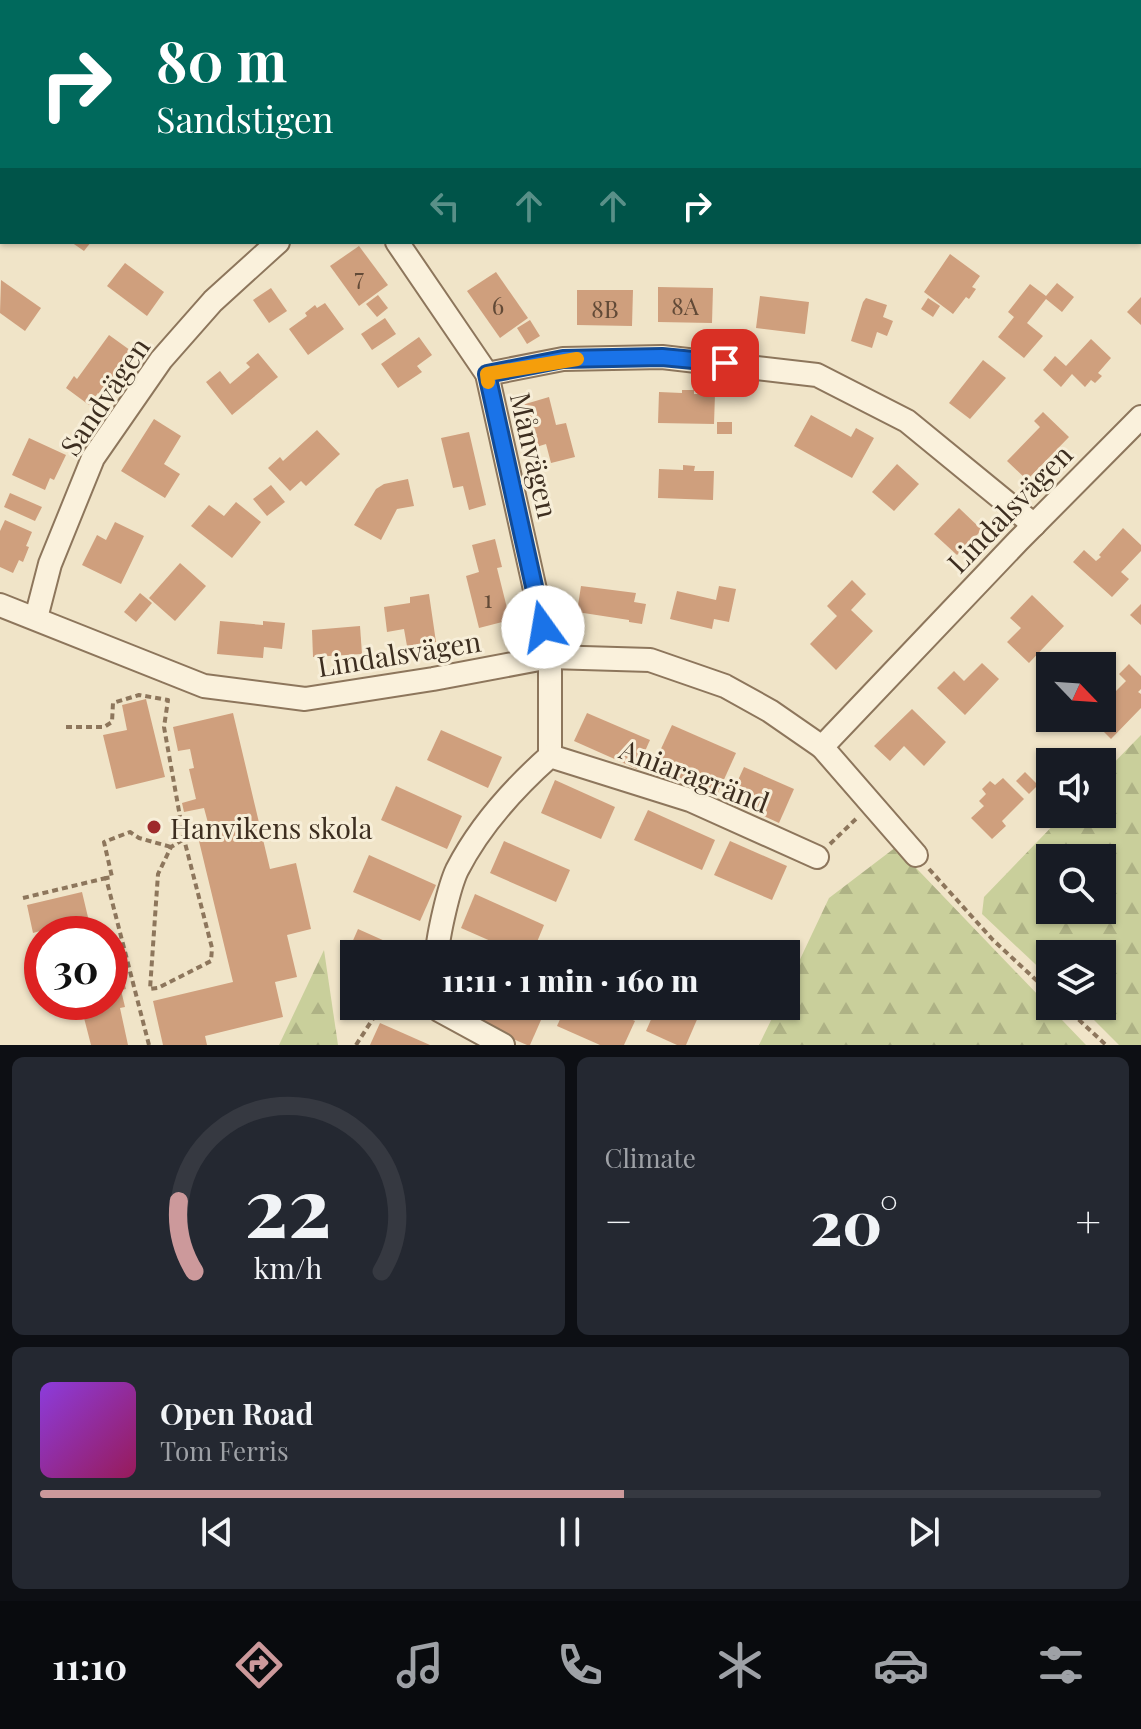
<!DOCTYPE html>
<meta charset="utf-8">
<style>
:root{--surface:#171b24;--page:#242831;--text:#f1f3f6;--muted:#9ea1a6;--line:#363941;--accent:#cc999b}
body{margin:0;font-family:"Playfair Display",serif;background:var(--page);color:var(--text);height:100vh;display:flex;flex-direction:column;font-size:30px;white-space:nowrap}
*{box-sizing:border-box;margin:0}
p{font-size:26px;color:var(--muted)}
.icon{flex:none;width:44px;height:44px;fill:none;stroke:currentColor;stroke-width:2;stroke-linecap:round;stroke-linejoin:round}
.map{position:relative;height:1045px;overflow:hidden}
.panel{display:flex;flex-direction:column;gap:12px;padding:12px;background:#0d0f14;flex:1}
.panel>*{flex:none}
.hud{position:absolute;left:0px;top:0px;width:1142px;height:244px;box-shadow:0 2px 6px #0004;background:#00695c;color:#fff;overflow:hidden}
.needle{width:52px;rotate:115deg}
.fabs{position:absolute;left:1036px;top:652px;display:grid;gap:16px}
.fabs a{display:grid;place-items:center;width:80px;height:80px;border-radius:0px;background:var(--surface);box-shadow:0 2px 6px #0004;font-size:40px}
.speed{position:absolute;left:24px;top:916px;display:flex;gap:16px;font-size:40px;font-weight:700;text-align:center}
.speed>*{display:grid;place-content:center;width:104px;height:104px;border-radius:50%;background:var(--surface);box-shadow:0 2px 6px #0004;line-height:1}
.speed .limit{border:12px solid #d22;background:#fff;color:#111}
.pin{position:absolute;display:grid;place-items:center;width:68px;height:68px;color:#fff;margin:-34px;border-radius:16px;box-shadow:0 4px 12px #0006}
.me{position:absolute;width:88px;margin:-44px;rotate:347deg;stroke-linejoin:round;filter:drop-shadow(0 0 6px #0008)}
.turn{display:flex;align-items:center;gap:28px;height:168px;padding:0 24px;font-size:36px}
.turn .icon{width:104px;height:104px;stroke-width:2.5}
.turn b{display:block;font-size:56px;line-height:68px}
.lanes{display:flex;align-items:center;height:76px;padding:0 24px;background:#0003;justify-content:center;gap:40px;direction:ltr}
.lanes .off{opacity:.35}
.big{font-size:60px;font-weight:800;line-height:1.1}
.panel .card{flex:1;display:flex;flex-direction:column;justify-content:center;gap:12px;min-width:0;padding:0 28px;border-radius:12px;background:var(--page)}
.panel .dial{align-items:center;gap:0}
.dial svg{height:208px;overflow:visible;fill:none;stroke:var(--line);stroke-width:7;stroke-linecap:round;text-anchor:middle}
.dial text{fill:var(--text);stroke:none}
.song{display:flex;align-items:center;gap:24px}
.cover{width:96px;height:96px;border-radius:12px;background:linear-gradient(135deg,hsl(270 70% 55%),hsl(330 70% 35%))}
.played{height:8px;border-radius:4px;background:linear-gradient(90deg,var(--accent) 55%,var(--line) 55%)}
.keys{display:flex;justify-content:space-around;direction:ltr}
.heat{display:flex;justify-content:space-between;align-items:center;font-size:44px;direction:ltr}
.panel .tiles{flex:1;display:grid;gap:12px;grid-template-columns:1fr 1fr}
.card:last-child{grid-column:span 2}
.trip{position:absolute;left:340px;top:940px;width:460px;height:80px;border-radius:0px;background:var(--surface);box-shadow:0 2px 6px #0004;font-weight:800;line-height:80px;text-align:center}
.tab-bar{display:flex;height:128px;justify-content:space-around;align-items:center;background:#090b0e;color:var(--muted)}
.tab-bar .icon{width:56px;height:56px}
.tab-bar .active{color:var(--accent)}
.tab-bar b{font-size:36px;color:var(--text)}
.map>svg:first-child{display:block}
</style>
<div class="map">
<svg width="1141" height="1045" viewBox="0 0 1141 1045">
<defs>
<pattern id="forest-firs" width="22" height="20" patternUnits="userSpaceOnUse" patternTransform="scale(2)"><rect width="22" height="20" fill="#c9cf9b"/><path d="M5 1l3.5 6h-7zM16 11l3.5 6h-7z" fill="#aeb285"/></pattern>
</defs>
<rect width="100%" height="100%" fill="#f0e4c8"/>
<g fill="url(#forest-firs)" fill-rule="evenodd">
<path d="M1141,735V1045H1119L1080,1006H1102V954H1050V978L982,914L984,897L1064,814H1102V775ZM1050,858H1102V910H1050Z"/>
<path d="M896,847L1086,1045H759L778,1006H786V989L829,898Z"/>
<path d="M324,950L338,1045H279Z"/>
</g>
<g fill="#cf9f7d">
<path d="M71,242H91L84,251Z"/>
<path d="M359,246L388,285L359,306L330,266Z"/>
<path d="M950,254L980,276L972,287L976,289L969,299L966,297L953,314L924,292Z"/>
<path d="M125,263L164,292L147,316L107,286Z"/>
<path d="M496,272L528,318L500,338L467,291Z"/>
<path d="M1,280L41,308L25,331L0,313Z"/>
<path d="M1057,283L1074,297L1062,312L1046,299L1027,323L1043,336L1024,358L998,337L1014,317L1008,312L1030,284L1046,296Z"/>
<path d="M658,287L713,288L712,323L658,322Z"/>
<path d="M271,288L287,311L269,323L253,300Z"/>
<path d="M577,290H633L632,326L577,325Z"/>
<path d="M378,295L388,308L377,317L366,304Z"/>
<path d="M760,296L809,302L805,334L756,328Z"/>
<path d="M1141,297V325L1127,312Z"/>
<path d="M866,298L887,305L883,317L893,321L887,336L877,332L872,348L851,341L863,302Z"/>
<path d="M928,298L940,306L933,317L921,309Z"/>
<path d="M325,303L344,329L308,355L289,329L307,316L305,313L315,305L317,308Z"/>
<path d="M385,318L396,334L372,350L361,334Z"/>
<path d="M530,320L540,336L527,344L517,328Z"/>
<path d="M109,335L134,353L102,397L98,393L89,405L66,388L74,376L77,379Z"/>
<path d="M419,337L432,355L417,366L422,372L398,388L381,364Z"/>
<path d="M1091,339L1111,358L1098,373L1102,376L1095,383L1091,380L1085,387L1072,374L1061,387L1043,370L1055,356L1066,366Z"/>
<path d="M258,353L278,377L232,415L206,382L220,371L230,384L250,367L246,363Z"/>
<path d="M983,360L1006,378L970,419L949,403Z"/>
<path d="M682,390H694V394H715L714,424L658,423L659,392L682,393Z"/>
<path d="M549,397L556,425L566,423L575,457L551,463L546,444L533,448L522,405Z"/>
<path d="M1043,412L1069,437L1027,480L1007,461L1040,427L1034,421Z"/>
<path d="M811,415L851,437L856,428L874,438L852,478L794,446Z"/>
<path d="M154,419L181,436L164,464L180,474L165,498L121,471Z"/>
<rect x="717" y="422" width="15" height="12"/>
<path d="M317,430L340,454L306,486L301,481L290,491L268,468L280,457L283,461Z"/>
<path d="M469,432L486,505L469,510L463,486L453,488L441,438Z"/>
<path d="M29,438L66,455L54,480L50,478L45,490L12,475Z"/>
<path d="M897,464L919,484L894,511L872,492Z"/>
<path d="M683,465L695,466L694,471H714L713,500L658,498L659,469L683,470Z"/>
<path d="M408,479L414,506L397,509L381,540L354,525L376,489L384,484Z"/>
<path d="M271,485L285,502L267,516L253,499Z"/>
<path d="M10,493L42,507L35,521L4,507Z"/>
<path d="M236,502L261,522L232,558L191,526L209,505L224,516Z"/>
<path d="M959,508L982,530L957,555L934,534Z"/>
<path d="M5,520L32,532L26,546L29,547L23,562L19,560L13,573L0,567V531Z"/>
<path d="M115,522L144,536L121,584L82,565L97,535L106,540Z"/>
<path d="M1123,528L1141,545V551L1121,572L1129,579L1112,597L1073,562L1084,550L1096,561L1101,557L1099,555Z"/>
<path d="M495,539L502,567L497,568L510,620L479,628L466,576L479,572L472,545Z"/>
<path d="M180,563L206,586L175,621L149,598Z"/>
<path d="M852,580L866,594L851,610L873,631L836,670L810,644L837,616L827,606Z"/>
<path d="M581,586L636,593L634,602L646,604L642,624L629,622V620L577,612Z"/>
<path d="M719,586L736,589L729,622L714,619L712,629L670,619L677,591L716,600Z"/>
<path d="M140,593L152,603L136,622L124,612Z"/>
<path d="M429,594L436,642L407,646L404,629L387,632L384,607L410,603V597Z"/>
<path d="M1032,595L1064,626L1029,663L1007,642L1021,628L1010,618Z"/>
<path d="M1141,604V625L1130,615Z"/>
<path d="M220,621L263,625V621L285,623L282,649L264,647L263,658L217,654Z"/>
<path d="M360,626L362,654L313,657L312,630Z"/>
<path d="M982,663L999,679L965,715L937,688L954,671L964,681Z"/>
<path d="M1129,664L1141,676V689L1138,692L1141,694V708L1111,739L1090,718H1102V705L1126,681L1119,674Z"/>
<path d="M146,699L165,777L116,789L103,735L127,730L122,705Z"/>
<path d="M912,709L946,742L924,766L904,746L890,761L874,746Z"/>
<path d="M233,713L270,869L296,863L311,929L287,935L297,977L275,982L283,1017L205,1036L207,1045H163L153,1001L233,982L198,837L211,834L204,808L184,812L182,803L196,799L189,769L194,768L190,749L178,751L173,727Z"/>
<path d="M587,713L650,740L637,769L574,741Z"/>
<path d="M672,725L736,753L717,795L653,766Z"/>
<path d="M441,730L502,757L488,788L427,760Z"/>
<path d="M744,767L794,789L779,823L729,800Z"/>
<path d="M1025,772L1038,785L1029,794L1016,781Z"/>
<path d="M1003,778L1024,799L1002,821L1006,826L992,839L971,818L984,806L979,801L986,794L982,789L990,781L995,785Z"/>
<path d="M555,780L615,807L601,839L541,813Z"/>
<path d="M396,786L462,816L447,849L381,820Z"/>
<path d="M648,810L715,840L702,870L634,840Z"/>
<path d="M504,841L570,870L556,902L490,873Z"/>
<path d="M730,841L787,866L772,900L714,875Z"/>
<path d="M369,855L436,885L420,921L353,892Z"/>
<path d="M82,892L92,934H48L47,929L33,933L27,905Z"/>
<path d="M475,894L544,925L532,954H520L461,928Z"/>
<path d="M358,929L414,954H354V965L344,961Z"/>
<path d="M114,940L126,989L121,990L125,1007L120,1008L128,1045H91L83,1014L96,1011L93,1002H110V941Z"/>
<path d="M42,963V982H41L36,964Z"/>
<path d="M45,1002H79V1003L48,1011Z"/>
<path d="M454,1006H533L545,1011L530,1045H527L452,1012Z"/>
<path d="M566,1006H602L635,1021L624,1045H600L557,1026Z"/>
<path d="M657,1006L702,1008L686,1045H677L646,1031Z"/>
<path d="M380,1023L430,1045H370Z"/>
</g>
<g fill="none" stroke-linecap="round" stroke-linejoin="round">
<defs>
<g id="street">
<path d="M220,0L222,2"/>
<path d="M319,2L323,0"/>
<path d="M1140,99L1141,98"/>
<path d="M1140,125L1141,126"/>
<path d="M397,242L487,374L550,657V756"/>
<path d="M487,374L563,359L662,357L817,375L907,421L1034,525"/>
<path d="M0,605L204,686L305,699L433,679L550,657L650,660L725,686L770,711L822,747L1018,541L1141,417"/>
<path d="M36,618L50,564L93,458L161,360L213,301L278,242"/>
<path d="M822,747L916,855"/>
<path d="M437,954C438,935 449,887 457,870C479,827 514,788 550,756L690,800L817,857"/>
<path d="M439,1006V1010L503,1045"/>
</g>
</defs>
<use href="#street" stroke="#8d765c" stroke-width="26"/>
<g stroke="#8d765c" stroke-width="4" stroke-dasharray="6 4" stroke-linecap="butt">
<path d="M66,727H104L112,722L113,703L139,695L168,700L164,727L184,839L212,948L211,961L158,988L150,989L158,874L171,847L184,839"/>
<path d="M830,844L858,817"/>
<path d="M929,869L993,940L1050,993"/>
<path d="M23,898L106,878"/>
<path d="M1064,1006L1106,1045"/>
<path d="M149,1045L106,878L112,877L104,842L130,832L139,838L171,847"/>
<path d="M356,1045L376,1014L420,1013"/>
</g>
<use href="#street" stroke="#faf1dc" stroke-width="22"/>
</g>
<g fill="none" stroke-linecap="round" stroke-linejoin="round">
<defs>
<path id="route" d="M543,627L487,374L563,359L662,357L725,363"/>
</defs>
<use href="#route" stroke="#114b97" stroke-width="20"/>
<use href="#route" stroke="#1a73e8" stroke-width="14"/>
<path stroke="#f59e0b" stroke-width="14" d="M488,382L487,374L577,359"/>
</g>
<circle fill="#9e2a2b" stroke="#f7eed8" stroke-width="3" cx="154" cy="827" r="8"/>
<g text-anchor="middle" dominant-baseline="central" stroke-width="6" stroke-linejoin="round" paint-order="stroke">
<g font-size="24" fill="#624a37">
<text x="359" y="276">7</text>
<text x="498" y="305">6</text>
<text x="685" y="305">8A</text>
<text x="605" y="308">8B</text>
<text x="488" y="598">1</text>
</g>
<g font-size="28" fill="#3d2e20" stroke="#f7eed8">
<text transform="translate(104 396) rotate(-56)">Sandvägen</text>
<text transform="translate(535 455) rotate(77)">Månvägen</text>
<text transform="translate(1009 508) rotate(-46)">Lindalsvägen</text>
<text transform="translate(399 653) rotate(-9)">Lindalsvägen</text>
<text transform="translate(695 775) rotate(21)">Aniaragränd</text>
</g>
<g font-size="28" fill="#3d2e20" stroke="#f7eed8" text-anchor="start">
<text x="170" y="827">Hanvikens skola</text>
</g>
</g>
</svg>
<div class="fabs">
<a><svg class="needle" viewBox="-14 -14 28 28"><path d="M0-13l5 13h-10z" fill="#e53935"/><path d="M0 13l5-13h-10z" fill="#9ea1a6"/></svg></a>
<a><svg class="icon" aria-label="sound" viewBox="0 0 24 24"><path d="M4 9h4l5-4v14l-5-4H4zM17 9q2 3 0 6"/></svg></a>
<a><svg class="icon" aria-label="search" viewBox="0 0 24 24"><circle cx="10" cy="10" r="6"/><path d="M15 15l6 6"/></svg></a>
<a><svg class="icon" aria-label="layers" viewBox="0 0 24 24"><path d="M12 4l9 5-9 5-9-5zM3 14l9 5 9-5"/></svg></a>
</div>
<div class="speed"><div class="limit">30</div></div>
<div class="pin" style="left:725px;top:363px;background:#d93025"><svg class="icon" aria-label="arrive" viewBox="0 0 24 24"><path d="M6 21V4h12l-3 4 3 4H6"/></svg></div>
<svg class="me" style="left:543px;top:627px" viewBox="-20 -20 40 40"><circle r="19" fill="#fff"/><path d="M0-13L10 11 0 6-10 11z" fill="#1a73e8"/></svg>
<div class="trip">11:11 · 1 min · 160 m</div>
<div class="hud">
<div class="turn"><svg class="icon" aria-label="right" viewBox="0 0 24 24"><path d="M7 20v-9h11M14 6l5 5-5 5"/></svg><div><b>80 m</b>Sandstigen</div></div>
<div class="lanes"><svg class="icon off" aria-label="left" viewBox="0 0 24 24"><path d="M17 20v-9H6M10 6l-5 5 5 5"/></svg><svg class="icon off" aria-label="ahead" viewBox="0 0 24 24"><path d="M12 20V5M6 11l6-6 6 6"/></svg><svg class="icon off" aria-label="ahead" viewBox="0 0 24 24"><path d="M12 20V5M6 11l6-6 6 6"/></svg><svg class="icon" aria-label="right" viewBox="0 0 24 24"><path d="M7 20v-9h11M14 6l5 5-5 5"/></svg></div>
</div>
</div>
<section class="panel">
<div class="tiles">
<div class="card dial"><svg viewBox="0 0 100 80">
<path d="M14 69A42 42 0 1 1 86 69"/>
<path d="M14 69A42 42 0 0 1 8 42" stroke="#cc999b"/>
<text x="50" y="56" font-size="32" font-weight="700">22</text>
<text x="50" y="72" font-size="11">km/h</text>
</svg></div>
<div class="card"><p>Climate</p>
<div class="heat"><a>−</a><b class="big">20°</b><a>+</a></div>
</div>
<div class="card">
<div class="song"><i class="cover"></i><div><b>Open Road</b><p>Tom Ferris</p></div></div>
<div class="played"></div>
<div class="keys"><svg class="icon" aria-label="previous" viewBox="0 0 24 24"><path d="M18 5L8 12l10 7zM5 5v14"/></svg><svg class="icon" aria-label="pause" viewBox="0 0 24 24"><path d="M8 5v14M16 5v14"/></svg><svg class="icon" aria-label="next" viewBox="0 0 24 24"><path d="M6 5l10 7-10 7zM19 5v14"/></svg></div>
</div>
</div>
</section>
<nav class="tab-bar">
<b>11:10</b>
<svg class="icon active" aria-label="directions" viewBox="0 0 24 24"><path d="M12 3l9 9-9 9-9-9zM9 14v-3h6M13 9l2 2-2 2"/></svg>
<svg class="icon" aria-label="music" viewBox="0 0 24 24"><path d="M9 18V5l10-2v13"/><circle cx="6" cy="18" r="3"/><circle cx="16" cy="16" r="3"/></svg>
<svg class="icon" aria-label="phone" viewBox="0 0 24 24"><path d="M5 4h4l2 5-3 2q2 4 5 5l2-3 5 2v4C11 20 4 13 5 4z"/></svg>
<svg class="icon" aria-label="climate" viewBox="0 0 24 24"><path d="M12 3v18M4 7l16 10M4 17L20 7"/></svg>
<svg class="icon" aria-label="car" viewBox="0 0 24 24"><path d="M5 17H2v-5l4-1 3-4h7l3 4 3 1v5h-3M9 17h6M6 11h13"/><circle cx="7" cy="17" r="2"/><circle cx="17" cy="17" r="2"/></svg>
<svg class="icon" aria-label="filters" viewBox="0 0 24 24"><path d="M4 7h16M4 17h16"/><circle cx="9" cy="7" r="2"/><circle cx="15" cy="17" r="2"/></svg>
</nav>
